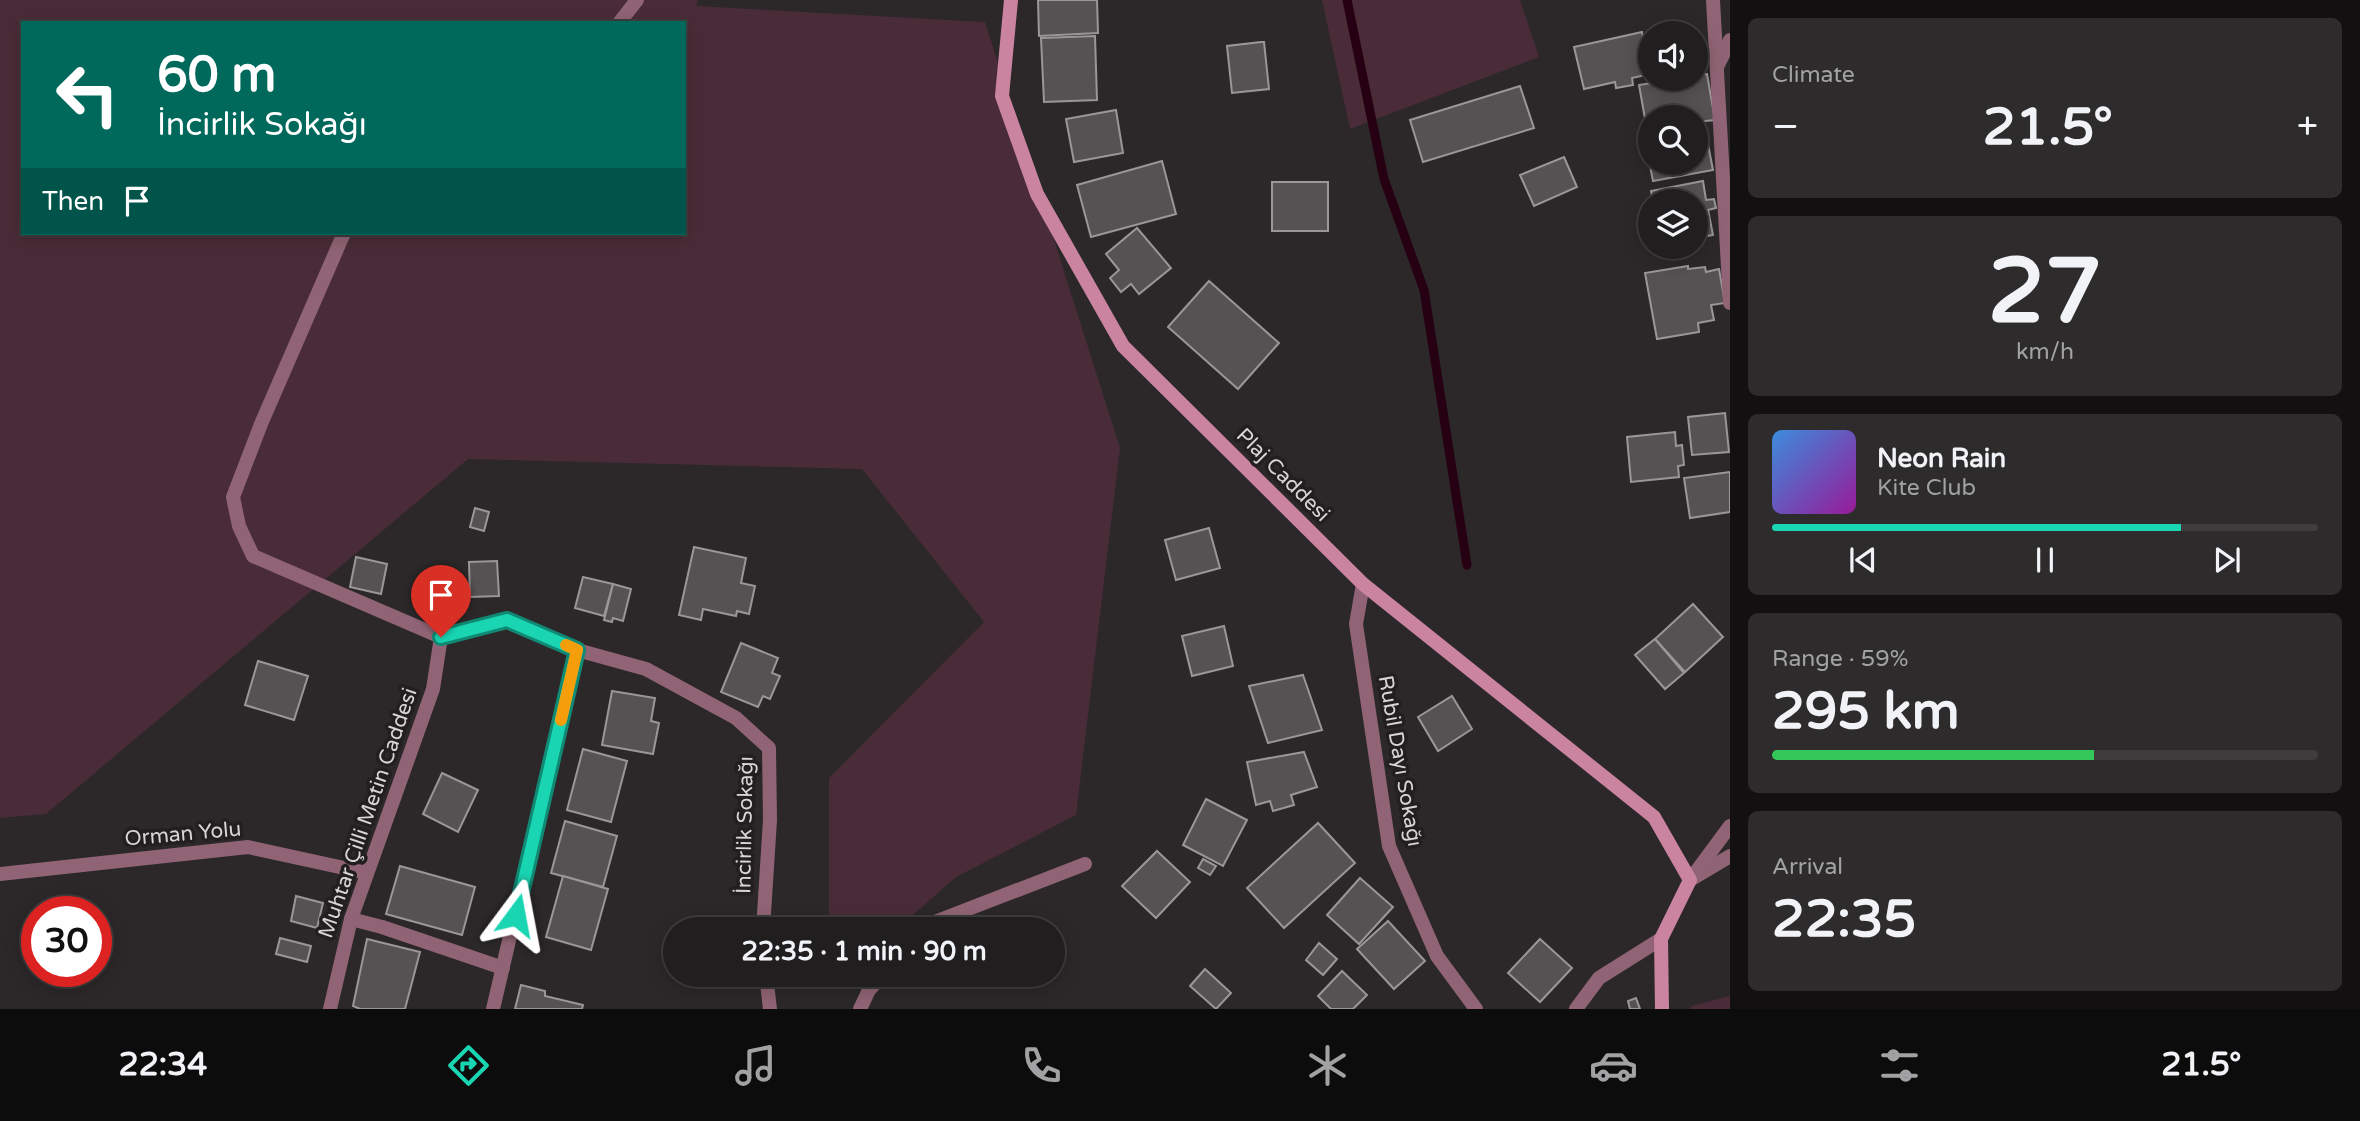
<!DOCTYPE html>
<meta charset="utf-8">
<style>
:root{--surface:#211e1f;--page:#2d2b2c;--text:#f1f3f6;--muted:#a2a2a4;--line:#3e3c3d;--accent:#19d5b2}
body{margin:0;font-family:"Varela Round",sans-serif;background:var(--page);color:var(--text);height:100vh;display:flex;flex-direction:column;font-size:26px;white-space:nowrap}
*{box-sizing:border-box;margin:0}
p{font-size:23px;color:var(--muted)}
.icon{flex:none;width:38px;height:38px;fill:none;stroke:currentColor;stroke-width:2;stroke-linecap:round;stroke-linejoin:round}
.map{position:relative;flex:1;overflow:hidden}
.side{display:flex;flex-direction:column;gap:18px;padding:18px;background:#121011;width:630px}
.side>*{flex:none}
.hud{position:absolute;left:21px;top:21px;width:665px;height:214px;border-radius:0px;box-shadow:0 4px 18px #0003,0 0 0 2px var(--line);background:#00695c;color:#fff;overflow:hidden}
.controls{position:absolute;left:1638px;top:21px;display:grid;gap:14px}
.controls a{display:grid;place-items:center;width:70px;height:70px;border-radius:50%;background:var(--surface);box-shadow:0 4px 18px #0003,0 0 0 2px var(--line);font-size:35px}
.speed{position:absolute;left:21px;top:896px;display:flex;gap:14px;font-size:35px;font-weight:700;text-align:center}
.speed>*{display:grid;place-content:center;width:91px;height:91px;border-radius:50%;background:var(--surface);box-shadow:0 4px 18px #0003,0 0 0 2px var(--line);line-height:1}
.speed .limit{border:10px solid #d22;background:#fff;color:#111}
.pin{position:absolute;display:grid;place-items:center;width:60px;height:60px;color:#fff;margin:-72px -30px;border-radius:50% 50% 50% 0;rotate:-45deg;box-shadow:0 0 7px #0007}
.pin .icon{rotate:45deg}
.me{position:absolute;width:77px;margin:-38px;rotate:13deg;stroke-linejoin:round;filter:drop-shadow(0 0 5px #0008)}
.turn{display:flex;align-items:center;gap:24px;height:147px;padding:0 21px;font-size:32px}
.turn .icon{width:91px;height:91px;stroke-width:2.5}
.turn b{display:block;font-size:49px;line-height:60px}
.then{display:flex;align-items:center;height:66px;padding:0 21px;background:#0003;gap:14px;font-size:26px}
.big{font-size:52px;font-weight:700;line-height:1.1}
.side .card{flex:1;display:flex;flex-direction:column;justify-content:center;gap:10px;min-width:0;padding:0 24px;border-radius:10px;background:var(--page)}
.side .dial{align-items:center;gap:0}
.dial b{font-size:91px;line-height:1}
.song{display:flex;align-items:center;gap:21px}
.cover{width:84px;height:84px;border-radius:10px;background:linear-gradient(135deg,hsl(210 70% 55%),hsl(300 70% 35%))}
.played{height:7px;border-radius:4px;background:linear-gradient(90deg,var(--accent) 75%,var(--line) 75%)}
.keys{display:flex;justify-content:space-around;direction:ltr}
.heat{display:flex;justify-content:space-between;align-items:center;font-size:38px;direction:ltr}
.charge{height:10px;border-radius:5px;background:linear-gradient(90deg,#34c759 59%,var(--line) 0)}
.trip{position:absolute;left:663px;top:917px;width:402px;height:70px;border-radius:35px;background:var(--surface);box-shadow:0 4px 18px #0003,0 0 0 2px var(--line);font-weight:700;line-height:70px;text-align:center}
.menu{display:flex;height:112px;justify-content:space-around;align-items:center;background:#0d0c0c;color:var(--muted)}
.menu .icon{width:49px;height:49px}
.menu .active{color:var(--accent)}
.menu b{font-size:32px;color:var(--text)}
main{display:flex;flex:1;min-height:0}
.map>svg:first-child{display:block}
</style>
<main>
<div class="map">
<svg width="1730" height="1009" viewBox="0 0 1730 1009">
<rect width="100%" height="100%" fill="#2c2829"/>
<g fill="#492c37" fill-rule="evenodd">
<path d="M0,0H698L696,6L985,22L1120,448L1076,815L956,877L897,929H829V778L984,622L862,469L468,459L46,814L0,818ZM23,23H684V233H23Z"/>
<path d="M1322,0H1520L1539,57L1350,129Z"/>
<path d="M1730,996V1009H1690L1691,1006Z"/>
</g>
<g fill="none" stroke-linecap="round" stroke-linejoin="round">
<path stroke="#260012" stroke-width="9" d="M1347,0L1384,179L1424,290L1467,565"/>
</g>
<g fill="#565153" stroke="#9b9697" stroke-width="2">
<path d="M1038,0H1097L1098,33L1039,36Z"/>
<path d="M1642,32L1650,74L1632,78L1633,85L1616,88L1615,82L1584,89L1574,47Z"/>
<path d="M1095,36L1097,100L1044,102L1041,38Z"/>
<path d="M1261,42H1264L1269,89L1232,93L1227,46Z"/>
<path d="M1707,74L1715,120L1696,122V117H1650V129L1647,130L1639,85L1675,79H1696V75Z"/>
<path d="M1520,86L1534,128L1423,162L1410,120Z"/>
<path d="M1116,110L1123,153L1074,162L1066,119Z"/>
<path d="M1705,129L1713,170L1653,181L1645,140L1650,139V163H1696V130Z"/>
<path d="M1564,157L1577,187L1534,206L1520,175Z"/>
<path d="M1162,161L1176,214L1091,237L1077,185Z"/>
<path d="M1703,181L1706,200L1714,199L1716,208L1708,210L1713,235L1696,238V201H1653L1651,191Z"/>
<rect x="1272" y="182" width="56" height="49"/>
<path d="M1137,228L1171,268L1139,294L1131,284L1121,292L1110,278L1119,270L1106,254Z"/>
<path d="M1688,266V269L1705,267L1706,272L1719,269L1725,303L1711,305L1714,320L1698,323L1699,332L1657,339L1645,273Z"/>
<path d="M1209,281L1279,343L1238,389L1168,327Z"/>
<path d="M1725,413L1729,452L1692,455L1688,417Z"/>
<path d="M1675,432L1676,446L1682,445L1684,465L1678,466L1679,477L1631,482L1627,437Z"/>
<path d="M1730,472V512L1690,518L1684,478Z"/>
<path d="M475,508L489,512L484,531L470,527Z"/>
<path d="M1209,528L1220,568L1176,580L1165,540Z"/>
<path d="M694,547L746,558L741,583L755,586L749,614L737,611L736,616L703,609L701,620L679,615Z"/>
<path d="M356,557L387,564L381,594L350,587Z"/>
<path d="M497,561L499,596L470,597L469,562Z"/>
<path d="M583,577L613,584L604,616L575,608Z"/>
<path d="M613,584L631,589L623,621L613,618L612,622L604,620Z"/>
<path d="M1693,604L1723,637L1685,672L1655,639Z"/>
<path d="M1224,626L1233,666L1192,676L1182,636Z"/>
<path d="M1655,639L1684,673L1665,689L1635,655Z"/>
<path d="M741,643L778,658L772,673L780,676L770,699L763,696L758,707L721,692Z"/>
<path d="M258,661L308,676L294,720L245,705Z"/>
<path d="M1303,675L1322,730L1268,743L1249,686Z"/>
<path d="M612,691L655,698L651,721L659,723L653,754L602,745Z"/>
<path d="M1452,696L1472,729L1438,751L1418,717Z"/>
<path d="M583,749L627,761L611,822L567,810Z"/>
<path d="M1304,752L1317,787L1291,795L1294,805L1273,811L1270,801L1256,805L1247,762Z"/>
<path d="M442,773L478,790L458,832L423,814Z"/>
<path d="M1206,799L1247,820L1223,866L1183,845Z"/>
<path d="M565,821L617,836L603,887L551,873Z"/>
<path d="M1318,823L1355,863L1284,928L1247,888Z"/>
<path d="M1157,851L1190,882L1156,918L1122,886Z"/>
<path d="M1203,859L1216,866L1210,875L1198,868Z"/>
<path d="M400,866L475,887L462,935L386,914Z"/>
<path d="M563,876L608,889L591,950L546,937Z"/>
<path d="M1360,878L1393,907L1359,944L1327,915Z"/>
<path d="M296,896L323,903L317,928L291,921Z"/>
<path d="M1388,921L1425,961L1394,989L1357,949Z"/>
<path d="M280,938L311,946L307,962L276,954Z"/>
<path d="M367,939L420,952L405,1009H360L353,1006Z"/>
<path d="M1540,939L1572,968L1540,1002L1508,973Z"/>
<path d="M1319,943L1337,959L1323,975L1306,960Z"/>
<path d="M1205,969L1231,993L1216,1009L1190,986Z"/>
<path d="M1342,971L1367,995L1353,1009H1331L1318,996Z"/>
<path d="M521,985L545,991V996L583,1005L582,1009H515Z"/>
<path d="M1636,998L1640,1009H1630L1628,1001Z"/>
</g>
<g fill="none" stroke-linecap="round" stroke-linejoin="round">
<g stroke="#906474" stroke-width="14">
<path d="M1363,584L1356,624L1389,846L1437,956L1476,1009"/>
<path d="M1690,880L1730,856"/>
<path d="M1576,1009L1599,978L1661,939"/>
</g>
<g stroke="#906474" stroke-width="14">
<path d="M1713,0L1730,303"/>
<path d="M619,23L637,0"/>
<path d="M1717,67L1730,40"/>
<path d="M344,233L261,424L233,497L239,526L253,556L441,637"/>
<path d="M441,637L507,619L577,650L646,669L736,718L769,748L770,820L763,929"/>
<path d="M0,874L248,847L367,873"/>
<path d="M1690,880L1730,826"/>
<path d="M351,919L382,927L503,968"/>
<path d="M922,929L927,925L1085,864"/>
<path d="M766,975L770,1009"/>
<path d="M330,1009L351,919L433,689L441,637"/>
<path d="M493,1009L577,650"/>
<path d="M860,1009L869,990L883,975"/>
</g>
<path stroke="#ca849f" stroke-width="14" d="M1011,0L1002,96L1037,194L1123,346L1363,584L1654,817L1690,880L1661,939L1662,1009"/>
</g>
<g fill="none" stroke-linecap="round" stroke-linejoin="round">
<defs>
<path id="route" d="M441,637L507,620L577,650L516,915"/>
</defs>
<use href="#route" stroke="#108a74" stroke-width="18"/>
<use href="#route" stroke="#19d5b2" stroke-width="12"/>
<path stroke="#f59e0b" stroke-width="12" d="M561,720L577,650L566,645"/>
</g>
<g text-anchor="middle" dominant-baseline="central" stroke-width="7" stroke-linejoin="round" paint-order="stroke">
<g font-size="21" fill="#d8d5d6" stroke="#231e20">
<text transform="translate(1283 475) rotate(45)">Plaj Caddesi</text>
<text transform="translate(1400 761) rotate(80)">Rubil Dayı Sokağı</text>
<text transform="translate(368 813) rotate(-71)">Muhtar Çilli Metin Caddesi</text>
<text transform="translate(745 825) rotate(-89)">İncirlik Sokağı</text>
<text transform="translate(183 834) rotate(-5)">Orman Yolu</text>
</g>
</g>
</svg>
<div class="controls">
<a><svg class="icon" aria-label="sound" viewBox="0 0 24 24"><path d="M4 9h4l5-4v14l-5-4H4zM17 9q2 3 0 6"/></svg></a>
<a><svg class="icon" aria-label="search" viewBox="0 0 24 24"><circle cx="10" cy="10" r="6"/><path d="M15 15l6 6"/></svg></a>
<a><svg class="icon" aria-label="layers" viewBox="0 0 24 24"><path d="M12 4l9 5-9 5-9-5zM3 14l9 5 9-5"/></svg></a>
</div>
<div class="speed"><div class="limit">30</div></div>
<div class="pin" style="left:441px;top:637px;background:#d93025"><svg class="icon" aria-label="arrive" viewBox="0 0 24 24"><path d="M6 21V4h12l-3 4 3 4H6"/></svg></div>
<svg class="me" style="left:516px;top:915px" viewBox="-20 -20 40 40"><path d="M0-17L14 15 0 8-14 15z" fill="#19d5b2" stroke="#fff" stroke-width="4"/></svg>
<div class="trip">22:35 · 1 min · 90 m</div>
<div class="hud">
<div class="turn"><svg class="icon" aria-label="left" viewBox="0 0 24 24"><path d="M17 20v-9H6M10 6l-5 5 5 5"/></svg><div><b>60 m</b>İncirlik Sokağı</div></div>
<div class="then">Then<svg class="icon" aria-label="arrive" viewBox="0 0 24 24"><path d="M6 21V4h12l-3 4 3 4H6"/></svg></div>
</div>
</div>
<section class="side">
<div class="card"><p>Climate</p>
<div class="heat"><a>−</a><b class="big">21.5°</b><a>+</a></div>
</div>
<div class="card dial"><b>27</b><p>km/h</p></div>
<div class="card">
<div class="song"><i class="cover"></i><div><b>Neon Rain</b><p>Kite Club</p></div></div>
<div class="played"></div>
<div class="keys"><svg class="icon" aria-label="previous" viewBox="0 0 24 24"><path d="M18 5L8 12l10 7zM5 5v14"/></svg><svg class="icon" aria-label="pause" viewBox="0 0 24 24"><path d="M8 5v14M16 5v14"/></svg><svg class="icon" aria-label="next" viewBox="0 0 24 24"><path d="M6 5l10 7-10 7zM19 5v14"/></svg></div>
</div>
<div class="card"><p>Range · 59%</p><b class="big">295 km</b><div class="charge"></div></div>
<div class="card"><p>Arrival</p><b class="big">22:35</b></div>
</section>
</main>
<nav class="menu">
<b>22:34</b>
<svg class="icon active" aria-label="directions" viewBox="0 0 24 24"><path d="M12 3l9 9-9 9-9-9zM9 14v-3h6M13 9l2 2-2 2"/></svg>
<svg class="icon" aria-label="music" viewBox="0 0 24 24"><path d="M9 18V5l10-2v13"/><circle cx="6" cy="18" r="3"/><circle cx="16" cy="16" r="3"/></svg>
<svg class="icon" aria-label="phone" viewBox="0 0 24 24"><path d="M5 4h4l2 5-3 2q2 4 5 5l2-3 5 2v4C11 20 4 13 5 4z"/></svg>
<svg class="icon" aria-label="climate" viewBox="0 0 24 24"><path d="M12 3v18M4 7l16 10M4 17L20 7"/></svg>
<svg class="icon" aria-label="car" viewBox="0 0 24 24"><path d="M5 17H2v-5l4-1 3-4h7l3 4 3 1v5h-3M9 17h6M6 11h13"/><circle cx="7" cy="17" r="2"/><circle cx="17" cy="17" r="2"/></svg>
<svg class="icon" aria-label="filters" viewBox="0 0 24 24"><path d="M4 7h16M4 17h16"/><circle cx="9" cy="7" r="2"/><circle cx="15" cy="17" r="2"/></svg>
<b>21.5°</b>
</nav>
